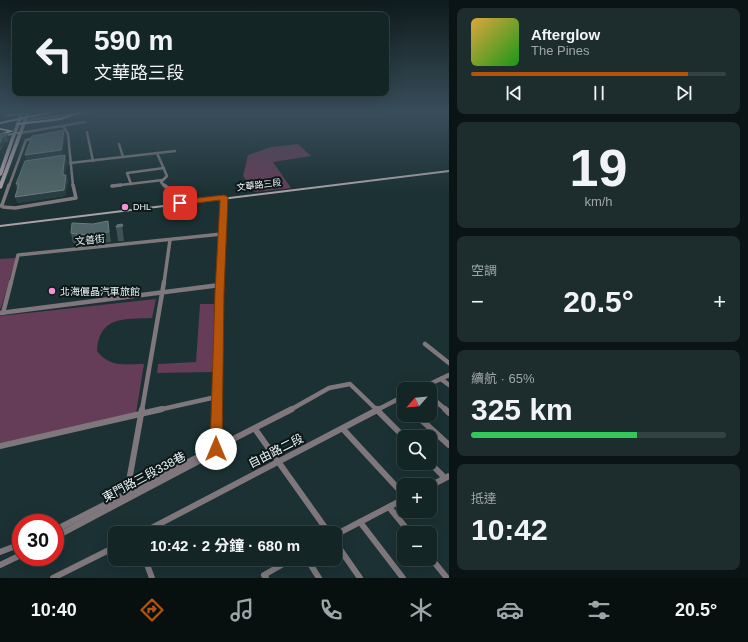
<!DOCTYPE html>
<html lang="zh-TW">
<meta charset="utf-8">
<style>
:root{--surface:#142526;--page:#1d2d2e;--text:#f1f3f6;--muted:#9da5a7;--line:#334243;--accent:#b45309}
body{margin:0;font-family:Arial,"Noto Sans TC",sans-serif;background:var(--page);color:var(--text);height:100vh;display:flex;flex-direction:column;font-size:15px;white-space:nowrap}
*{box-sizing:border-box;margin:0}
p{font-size:13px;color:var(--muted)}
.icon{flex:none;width:22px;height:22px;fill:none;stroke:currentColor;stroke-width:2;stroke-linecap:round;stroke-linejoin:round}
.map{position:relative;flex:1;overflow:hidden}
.sheet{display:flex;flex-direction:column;gap:8px;padding:8px;background:#0b1415;width:299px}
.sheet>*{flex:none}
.hud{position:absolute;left:12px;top:12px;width:377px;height:84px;border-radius:8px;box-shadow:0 4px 16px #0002,0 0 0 1px var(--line);background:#142526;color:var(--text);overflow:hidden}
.needle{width:26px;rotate:243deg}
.buttons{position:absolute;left:397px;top:382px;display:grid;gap:8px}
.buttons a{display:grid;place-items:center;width:40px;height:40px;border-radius:8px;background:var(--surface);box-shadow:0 4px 16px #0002,0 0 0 1px var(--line);font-size:20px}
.speed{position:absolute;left:12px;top:514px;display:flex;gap:8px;font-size:20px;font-weight:700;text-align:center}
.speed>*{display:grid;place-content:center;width:52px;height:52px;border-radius:50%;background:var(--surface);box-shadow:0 4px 16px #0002,0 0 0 1px var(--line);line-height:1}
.speed .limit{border:6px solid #d22;background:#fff;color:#111}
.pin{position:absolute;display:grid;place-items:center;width:34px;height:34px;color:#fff;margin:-17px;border-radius:8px;box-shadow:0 2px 6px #0006}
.me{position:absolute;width:44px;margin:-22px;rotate:0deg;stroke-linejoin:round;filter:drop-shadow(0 0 3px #0008)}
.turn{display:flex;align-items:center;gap:14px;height:84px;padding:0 16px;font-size:18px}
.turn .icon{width:52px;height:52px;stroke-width:2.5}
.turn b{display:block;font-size:28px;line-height:34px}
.big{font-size:30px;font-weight:700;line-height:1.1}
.sheet .widget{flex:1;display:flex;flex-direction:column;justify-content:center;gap:6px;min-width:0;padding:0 14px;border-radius:8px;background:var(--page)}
.sheet .dial{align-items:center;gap:0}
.dial b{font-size:52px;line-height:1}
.song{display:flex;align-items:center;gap:12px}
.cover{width:48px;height:48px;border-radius:6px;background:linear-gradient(135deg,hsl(40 70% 55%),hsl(120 70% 35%))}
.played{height:4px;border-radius:2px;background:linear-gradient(90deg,var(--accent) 85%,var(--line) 85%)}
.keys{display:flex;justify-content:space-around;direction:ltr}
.heat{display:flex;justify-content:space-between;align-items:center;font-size:22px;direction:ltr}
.charge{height:6px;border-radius:3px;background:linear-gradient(90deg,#34c759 65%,var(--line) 0)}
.trip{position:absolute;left:108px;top:526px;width:234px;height:40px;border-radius:8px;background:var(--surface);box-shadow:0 4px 16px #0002,0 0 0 1px var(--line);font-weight:700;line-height:40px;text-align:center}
.tabs{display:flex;height:64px;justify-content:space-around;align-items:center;background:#080f0f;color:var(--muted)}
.tabs .icon{width:28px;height:28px}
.tabs .selected{color:var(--accent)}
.tabs b{font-size:18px;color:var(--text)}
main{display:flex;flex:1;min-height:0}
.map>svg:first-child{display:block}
</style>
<main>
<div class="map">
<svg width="449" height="578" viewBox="0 0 449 578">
<rect width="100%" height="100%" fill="#1b3133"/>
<g fill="#663d58">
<path d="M298,144L311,156L273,162L291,188L255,192L243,176L248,155L271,147Z"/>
<path d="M16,258L1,308L0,309V259Z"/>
<path d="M156,299L152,318C124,319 99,316 97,351C110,368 125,364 144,364L136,413L0,443V316Z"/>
<path d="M200,304H216L213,372L157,373L158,364L196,362Z"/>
</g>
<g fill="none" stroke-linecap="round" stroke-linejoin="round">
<g stroke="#7f777c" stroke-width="2.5">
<path d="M5,116L28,113"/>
<path d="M25,122L34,119L96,112"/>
<path d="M63,126L68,134L73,186"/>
<path d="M87,132L93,161"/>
<path d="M20,133L85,122"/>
<path d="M119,144L123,157"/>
<path d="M157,153L167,176L161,182L164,186"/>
<path d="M70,163L175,151"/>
<path d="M131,184L127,173L164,168"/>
<path d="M9,186L26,140L36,138"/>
<path d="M112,186L163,180"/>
</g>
<g stroke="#7f777c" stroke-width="3.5">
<path d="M164,185L177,195L180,203"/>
<path d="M112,186L121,185"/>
<path d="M2,205L3,207L15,208L76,198L73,185"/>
<path d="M0,206L2,205L9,185"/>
<path d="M11,283L18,255L222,234"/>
<path d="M164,283L170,240"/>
<path d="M219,283L224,197"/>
</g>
<g stroke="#7f777c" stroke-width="4.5">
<path d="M0,313L220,285"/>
<path d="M3,313L11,282"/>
<path d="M425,344L449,363"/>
<path d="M441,379L449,385"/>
<path d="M419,389L449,375"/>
<path d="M430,396L446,410"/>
<path d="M399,399L404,404"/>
<path d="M142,410L164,282"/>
<path d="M158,410L216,397"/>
<path d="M217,410L220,282"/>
<path d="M290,410L329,388L350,384L377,410"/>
<path d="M377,410L404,396"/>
</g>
<g stroke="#7f777c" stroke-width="6">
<path d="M376,409L404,437"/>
<path d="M445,409L449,413"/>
<path d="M416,415L449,445"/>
<path d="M255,429L329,533"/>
<path d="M343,429L404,495"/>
<path d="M0,446L162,409"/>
<path d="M216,449L217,409"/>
<path d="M430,463L445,478"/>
<path d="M430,486L449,476"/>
<path d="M127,492L142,409"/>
<path d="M389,507L410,533"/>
<path d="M360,522L403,578"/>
<path d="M55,530L292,409"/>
<path d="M142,533L379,409"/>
<path d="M335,535L404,499"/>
<path d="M55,537L212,454L214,450"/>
<path d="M335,542L360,578"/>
<path d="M0,552L21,544"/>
<path d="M430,557L447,578"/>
<path d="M145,559L152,578"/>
<path d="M307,559L319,578"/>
<path d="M0,565L21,555"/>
<path d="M53,578L115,547"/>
<path d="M266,578L264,575L292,559"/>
</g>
<g fill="#ada0a8" fill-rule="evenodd">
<path d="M20,112H24L17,132H19L26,112H30L2,188L0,189V182L18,134H16L2,175L0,176V169L12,135L0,137V135L13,133Z"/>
<path d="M449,170V172L0,227V225Z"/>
</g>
<g fill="#f2deea" fill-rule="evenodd">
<path d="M48,112H57L0,124V122Z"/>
<path d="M77,112H83L61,120L18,125L16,124L18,123L60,118Z"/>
<path d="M0,128L14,131L0,136V134L7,131L0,130Z"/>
</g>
</g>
<g fill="#3d5254">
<path d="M7,133L9,139L8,142H5L1,150H0V134Z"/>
<path d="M65,136L62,156L67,161L64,175H66L68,181L65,196L17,203V190L16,184L27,161Z"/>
<path d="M108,221L111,242L82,245L73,243L71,233L93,224Z"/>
<path d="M122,224L124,241H118L116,227Z"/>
</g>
<g fill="#283e40">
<path d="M64,130L65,136L62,156L27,161L25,155Z"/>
<path d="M7,133L9,139L8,142L6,136Z"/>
<path d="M3,136L5,142L1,150L0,143Z"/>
<path d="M65,155L67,161L64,178L63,175V171Z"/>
<path d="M66,175L68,181L65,196L17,203L15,197Z"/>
</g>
<g fill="#4f6466" stroke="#687b7c">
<path d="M64,130L61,150L25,155L32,136Z"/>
<path d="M7,133L6,136H3L0,143V134Z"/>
<path d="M65,155L63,171V175H66L64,190L15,197L19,184H16L25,161Z"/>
<path d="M108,221L109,232L80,235L71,233L72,223L93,224Z"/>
<path d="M122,224L123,226L116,227L117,225Z"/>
</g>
<linearGradient id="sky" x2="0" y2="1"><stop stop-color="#0f1b1c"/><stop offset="0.58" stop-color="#394e5b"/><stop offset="1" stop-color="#394e5b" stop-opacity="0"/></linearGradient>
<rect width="449" height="193" fill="url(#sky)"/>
<path fill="#b45309" stroke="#753606" d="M224,195L228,197L224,292L222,449L220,452L216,454L211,452L210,449L215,292L220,200L180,205L177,203L180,200Z"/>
<g fill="#f491d4" stroke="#0e1718" stroke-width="1.5">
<circle cx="125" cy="207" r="4"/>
<circle cx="52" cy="291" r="4"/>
</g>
<g text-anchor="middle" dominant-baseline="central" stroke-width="4" stroke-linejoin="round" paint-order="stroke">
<g font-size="9" fill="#e9f6f7" stroke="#0e1718">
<text transform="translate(259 185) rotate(-7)">文華路三段</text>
</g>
<g font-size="9" fill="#e9f6f7" stroke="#0e1718" text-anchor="start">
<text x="133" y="207">DHL</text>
</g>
<g font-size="10" fill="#e9f6f7" stroke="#0e1718">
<text transform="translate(90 240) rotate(-6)">文善街</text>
</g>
<g font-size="10" fill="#e9f6f7" stroke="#0e1718" text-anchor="start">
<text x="60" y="291">北海儷晶汽車旅館</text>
</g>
<g font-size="12" fill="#e9f6f7" stroke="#0e1718">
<text transform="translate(276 451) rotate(-27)">自由路二段</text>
<text transform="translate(144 477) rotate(-28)">東門路三段338巷</text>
</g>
</g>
</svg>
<div class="buttons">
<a><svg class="needle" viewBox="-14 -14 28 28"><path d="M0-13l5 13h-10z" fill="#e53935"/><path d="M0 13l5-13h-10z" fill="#9da5a7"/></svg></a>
<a><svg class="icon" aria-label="search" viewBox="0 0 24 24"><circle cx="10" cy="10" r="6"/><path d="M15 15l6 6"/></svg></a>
<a>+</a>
<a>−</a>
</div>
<div class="speed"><div class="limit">30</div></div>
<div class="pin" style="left:180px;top:203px;background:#d93025"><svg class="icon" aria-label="arrive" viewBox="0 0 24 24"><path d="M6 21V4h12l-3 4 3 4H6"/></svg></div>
<svg class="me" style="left:216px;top:449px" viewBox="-20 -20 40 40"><circle r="19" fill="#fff"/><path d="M0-13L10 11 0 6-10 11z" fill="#b45309"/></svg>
<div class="trip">10:42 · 2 分鐘 · 680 m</div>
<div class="hud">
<div class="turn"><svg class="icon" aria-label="left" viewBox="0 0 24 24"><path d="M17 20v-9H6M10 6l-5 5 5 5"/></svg><div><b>590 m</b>文華路三段</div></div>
</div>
</div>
<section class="sheet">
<div class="widget">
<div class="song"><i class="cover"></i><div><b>Afterglow</b><p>The Pines</p></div></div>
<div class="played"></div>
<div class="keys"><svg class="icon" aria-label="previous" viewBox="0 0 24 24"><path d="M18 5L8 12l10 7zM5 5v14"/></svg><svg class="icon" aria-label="pause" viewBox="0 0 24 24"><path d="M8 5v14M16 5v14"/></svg><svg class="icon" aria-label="next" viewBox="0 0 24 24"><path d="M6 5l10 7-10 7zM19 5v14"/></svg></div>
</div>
<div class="widget dial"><b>19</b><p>km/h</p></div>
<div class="widget"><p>空調</p>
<div class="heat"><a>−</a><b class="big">20.5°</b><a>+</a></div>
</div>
<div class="widget"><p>續航 · 65%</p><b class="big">325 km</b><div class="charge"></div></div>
<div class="widget"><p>抵達</p><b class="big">10:42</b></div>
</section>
</main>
<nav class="tabs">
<b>10:40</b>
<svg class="icon selected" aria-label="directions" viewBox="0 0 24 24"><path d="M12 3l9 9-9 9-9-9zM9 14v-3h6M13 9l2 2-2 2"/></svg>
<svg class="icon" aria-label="music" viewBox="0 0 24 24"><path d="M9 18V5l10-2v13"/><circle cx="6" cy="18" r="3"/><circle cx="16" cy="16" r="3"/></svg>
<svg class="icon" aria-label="phone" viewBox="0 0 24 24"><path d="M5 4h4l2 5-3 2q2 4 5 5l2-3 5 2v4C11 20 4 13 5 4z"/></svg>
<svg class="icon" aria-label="climate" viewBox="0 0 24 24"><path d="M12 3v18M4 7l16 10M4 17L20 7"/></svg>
<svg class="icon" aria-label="car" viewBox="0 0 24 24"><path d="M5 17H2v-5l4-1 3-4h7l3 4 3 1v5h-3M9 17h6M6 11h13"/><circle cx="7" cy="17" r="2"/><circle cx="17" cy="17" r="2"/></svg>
<svg class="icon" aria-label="filters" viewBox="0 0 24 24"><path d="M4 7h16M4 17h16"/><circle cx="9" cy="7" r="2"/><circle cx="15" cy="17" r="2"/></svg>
<b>20.5°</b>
</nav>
